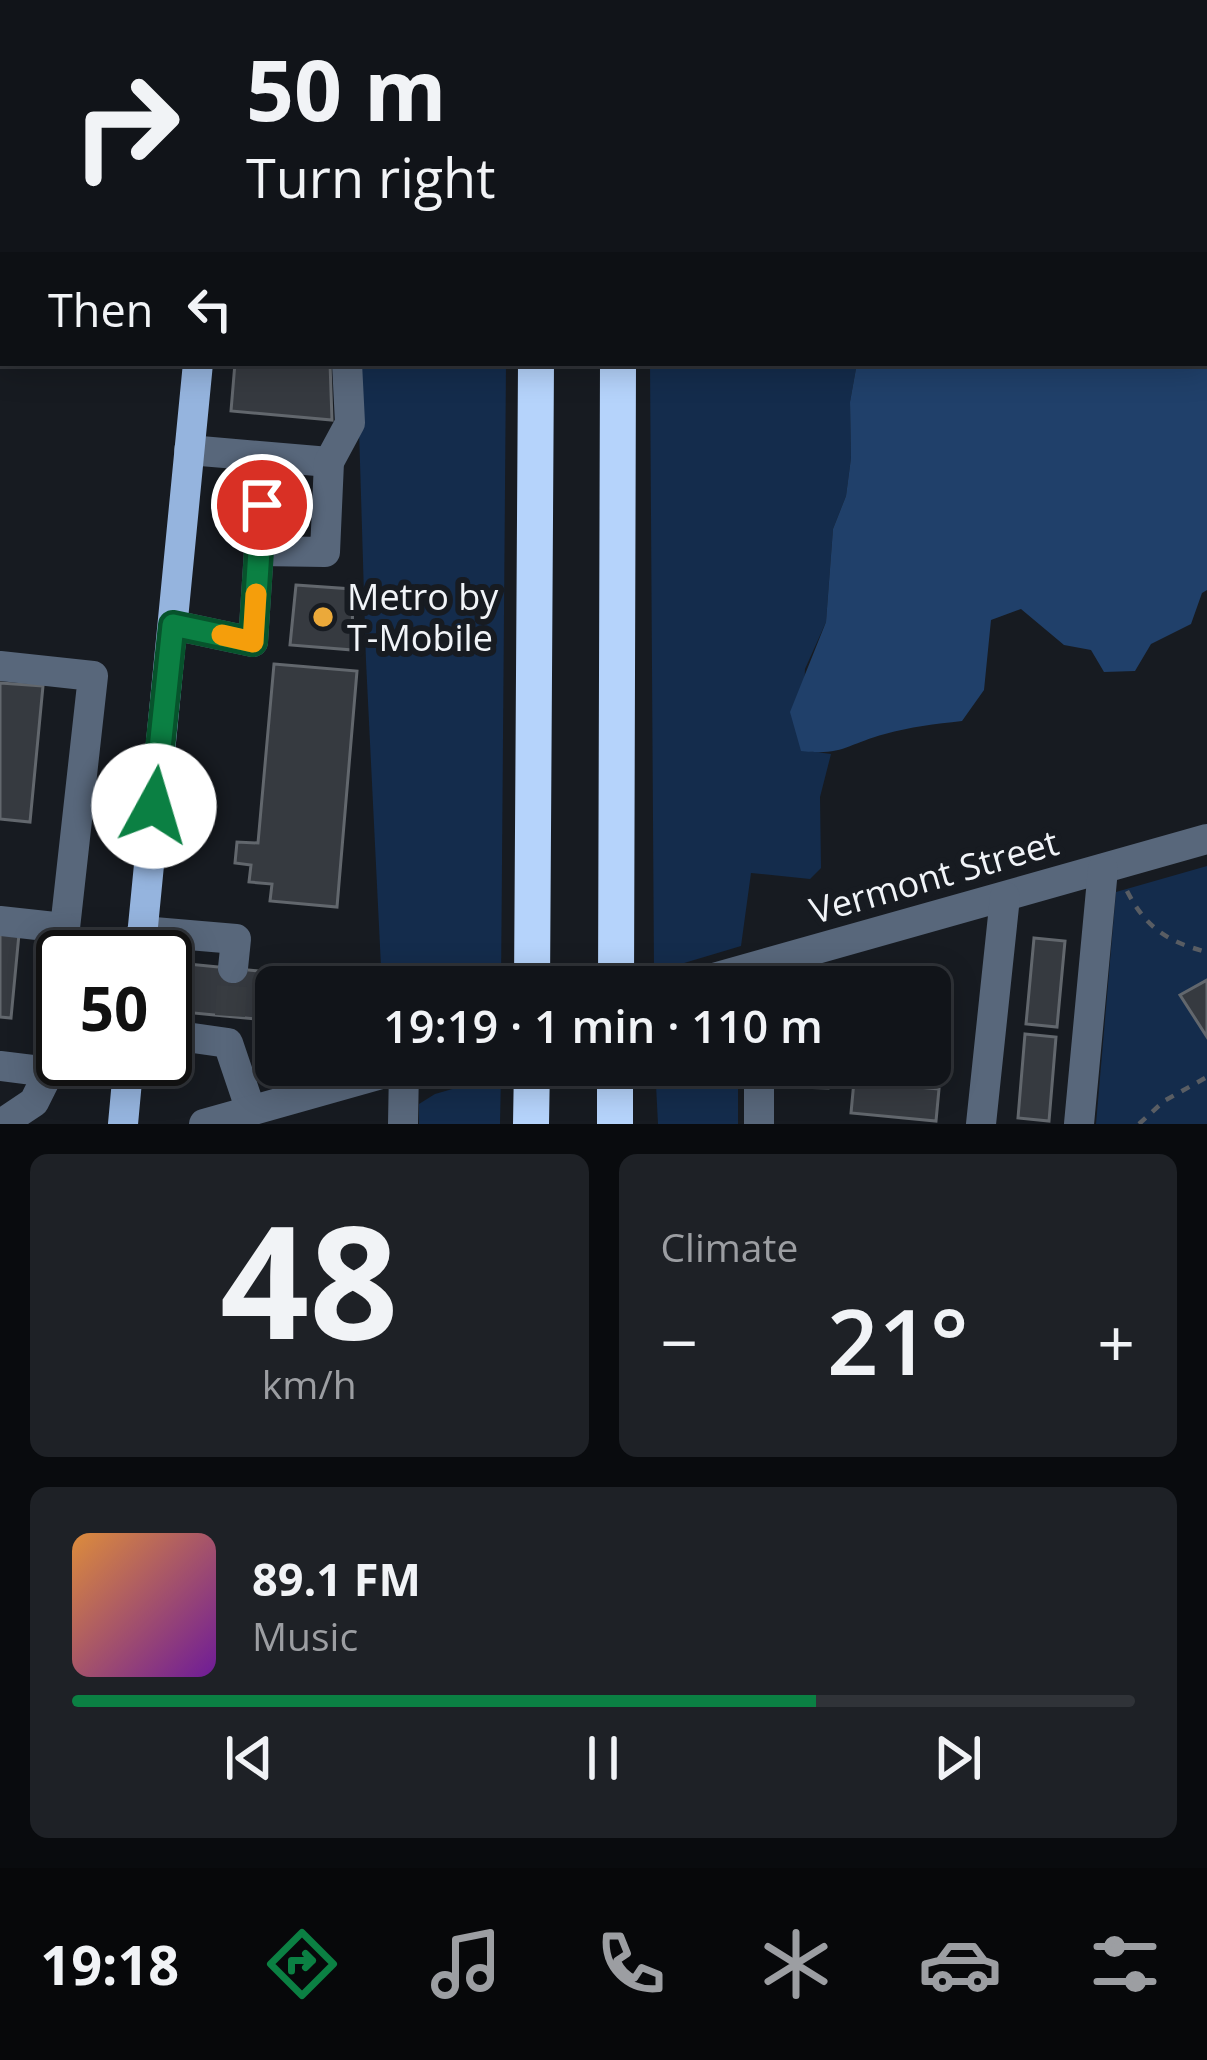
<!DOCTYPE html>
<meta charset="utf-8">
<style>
:root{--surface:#111419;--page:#1e2126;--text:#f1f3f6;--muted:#9c9ea2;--line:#303338;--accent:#0b8043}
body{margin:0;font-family:"Open Sans",sans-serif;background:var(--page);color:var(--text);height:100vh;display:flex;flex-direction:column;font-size:45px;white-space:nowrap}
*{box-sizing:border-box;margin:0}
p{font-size:39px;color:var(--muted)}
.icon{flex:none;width:66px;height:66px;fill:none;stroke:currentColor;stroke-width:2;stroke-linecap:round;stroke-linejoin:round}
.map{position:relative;height:1124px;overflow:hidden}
.details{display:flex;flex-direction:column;gap:30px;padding:30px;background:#090b0e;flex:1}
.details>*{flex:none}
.top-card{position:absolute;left:0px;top:0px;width:1209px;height:366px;box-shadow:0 6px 30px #0003,0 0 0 3px var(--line);background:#111419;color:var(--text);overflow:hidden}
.speed{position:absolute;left:36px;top:930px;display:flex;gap:24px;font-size:60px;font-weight:700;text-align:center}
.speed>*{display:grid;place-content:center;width:156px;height:156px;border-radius:50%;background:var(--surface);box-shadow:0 6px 30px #0003,0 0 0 3px var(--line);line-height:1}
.speed .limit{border:6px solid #111;border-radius:18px;background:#fff;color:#111}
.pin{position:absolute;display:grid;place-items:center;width:102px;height:102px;color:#fff;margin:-51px;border:6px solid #fff;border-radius:50%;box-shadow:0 3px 12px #0007}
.me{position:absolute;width:132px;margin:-66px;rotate:6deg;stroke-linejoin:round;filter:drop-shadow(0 0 9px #0008)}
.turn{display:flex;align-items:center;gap:42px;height:252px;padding:0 48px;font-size:54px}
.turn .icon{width:156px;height:156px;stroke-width:2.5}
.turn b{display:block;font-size:84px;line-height:102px}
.then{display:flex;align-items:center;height:114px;padding:0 48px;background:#0003;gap:24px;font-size:45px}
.big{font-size:90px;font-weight:600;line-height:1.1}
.details .card{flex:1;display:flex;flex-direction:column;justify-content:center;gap:18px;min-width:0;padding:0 42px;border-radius:18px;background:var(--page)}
.details .dial{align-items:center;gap:0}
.dial b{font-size:156px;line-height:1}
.song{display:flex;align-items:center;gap:36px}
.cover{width:144px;height:144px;border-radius:18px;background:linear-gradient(135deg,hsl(30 70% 55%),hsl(280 70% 35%))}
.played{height:12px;border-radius:6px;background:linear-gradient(90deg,var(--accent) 70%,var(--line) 70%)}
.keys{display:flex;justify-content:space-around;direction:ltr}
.heat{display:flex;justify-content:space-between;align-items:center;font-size:66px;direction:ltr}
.details .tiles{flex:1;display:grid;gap:30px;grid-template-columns:1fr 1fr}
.card:last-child{grid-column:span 2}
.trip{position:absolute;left:255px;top:966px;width:696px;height:120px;border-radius:18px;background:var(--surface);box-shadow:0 6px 30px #0003,0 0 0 3px var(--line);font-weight:600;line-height:120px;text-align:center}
.tab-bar{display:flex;height:192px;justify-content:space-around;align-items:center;background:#07080a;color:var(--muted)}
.tab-bar .icon{width:84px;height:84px}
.tab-bar .selected{color:var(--accent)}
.tab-bar b{font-size:54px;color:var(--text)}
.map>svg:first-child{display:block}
</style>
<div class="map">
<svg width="1207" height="1124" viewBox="0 0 1207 1124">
<rect width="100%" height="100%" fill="#171b21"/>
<g fill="#142c4c">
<path d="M649,0H1207V104L1206,3H649Z"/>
<path d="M357,363H506L501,987H382L366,661Z"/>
<path d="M650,363H857L850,402L851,458L846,496L833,529L826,622L805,669L801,750L831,754L820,797L821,868L810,879L751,873L741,946L654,972Z"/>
<path d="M1207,866V1124H1096L1116,892Z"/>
<path d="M655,1065H738V1124H658Z"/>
<path d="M501,1075L500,1124H419V1104L435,1094Z"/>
</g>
<path fill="#20406a" d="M1207,104V590L1202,593L1191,624L1151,644L1135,671L1104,672L1091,650L1064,645L1021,609L991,620L984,690L962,721C935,724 910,727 885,734C847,744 843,756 801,751L790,712L826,622L833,529L846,496L851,458L850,402L857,363H1206Z"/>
<g fill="#363a40" stroke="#62676d" stroke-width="3">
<path d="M235,363H330L332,420L231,411Z"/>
<path d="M296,585L352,589L353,650L290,645Z"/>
<path d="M274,664L357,671L337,907L270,901L272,884L249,882L251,865L235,863L237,842L258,843Z"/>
<path d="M0,683L43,686L30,822L0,819Z"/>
<path d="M0,932L19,934L11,1018L0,1017Z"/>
<path d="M1034,938L1065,941L1057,1027L1026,1024Z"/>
<path d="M188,964L268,972L269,966L302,970L300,987H276V1021L183,1012Z"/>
<path d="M1207,980V1037L1180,995Z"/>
<path d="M930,1000L948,1002L942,1060L930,1058Z"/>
<path d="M1025,1034L1056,1037L1049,1121L1018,1118Z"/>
<path d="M796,1065H828V1088L796,1087Z"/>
<path d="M854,1081L939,1089L936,1121L851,1113Z"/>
</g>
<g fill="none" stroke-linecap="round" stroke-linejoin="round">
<path stroke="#383c41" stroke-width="30" stroke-dasharray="30 15" stroke-linecap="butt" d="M230,1016L233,968"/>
<g stroke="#595d63" stroke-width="4.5" stroke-dasharray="9 9" stroke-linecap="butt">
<path d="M1127,891C1146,928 1168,942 1207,952"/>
<path d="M1139,1124L1164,1101L1207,1077"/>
</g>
<g stroke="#58677b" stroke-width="30">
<path d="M0,228H3"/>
<path d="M189,450L329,462"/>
<path d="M259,551L325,552L329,462L350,423L347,363"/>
<path d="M173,625L253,642L265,458"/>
<path d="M0,666L93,676L49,1072L0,1066"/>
<path d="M0,921L64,928"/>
<path d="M142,931L236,939L233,968"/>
<path d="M682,987L1207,839"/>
<path d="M165,1034L228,1043L251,1111"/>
<path d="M1,1124L34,1102L49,1072"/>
<path d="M204,1124L413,1065"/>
<path d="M403,1124L404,1068"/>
<path d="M759,1124V1065"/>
<path d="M981,1124L1005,897"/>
<path d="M1079,1124L1103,869"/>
</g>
<g stroke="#95b4de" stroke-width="30">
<path d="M232,3V0"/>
<path d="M140,957L198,363"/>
<path d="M123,1124L129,1059"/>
</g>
<g stroke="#b5d3fb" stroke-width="36">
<path d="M539,3V0"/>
<path d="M619,3V0"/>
<path d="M532,987L536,363"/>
<path d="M616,987L618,363"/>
<path d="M531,1124L532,1065"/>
<path d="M615,1124V1065"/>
</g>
</g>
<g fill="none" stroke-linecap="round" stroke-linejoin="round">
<defs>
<path id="route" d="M154,806L173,625L253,642L262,505"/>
</defs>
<use href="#route" stroke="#07532c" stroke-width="30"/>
<use href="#route" stroke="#0b8043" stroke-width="21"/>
<path stroke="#f59e0b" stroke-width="21" d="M222,635L253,642L256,594"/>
</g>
<circle fill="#eba93a" stroke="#171b21" stroke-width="4.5" cx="323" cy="617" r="12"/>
<g text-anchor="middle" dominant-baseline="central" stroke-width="12" stroke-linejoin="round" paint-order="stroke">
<g font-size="36" fill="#f1f4f8" stroke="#171b21" text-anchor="start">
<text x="347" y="596">Metro by<tspan x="347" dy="41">T-Mobile</tspan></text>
</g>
<g font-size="36" fill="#f1f4f8" stroke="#171b21">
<text transform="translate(934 876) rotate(-16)">Vermont Street</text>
</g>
</g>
</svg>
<div class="speed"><div class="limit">50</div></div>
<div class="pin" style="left:262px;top:505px;background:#d93025"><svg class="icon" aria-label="arrive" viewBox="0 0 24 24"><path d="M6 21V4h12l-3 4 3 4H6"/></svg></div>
<svg class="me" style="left:154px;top:806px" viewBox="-20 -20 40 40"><circle r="19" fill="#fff"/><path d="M0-13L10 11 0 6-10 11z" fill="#0b8043"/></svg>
<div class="trip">19:19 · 1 min · 110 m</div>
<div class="top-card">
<div class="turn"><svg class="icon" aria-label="right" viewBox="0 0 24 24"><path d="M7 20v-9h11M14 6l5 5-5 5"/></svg><div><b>50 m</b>Turn right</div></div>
<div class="then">Then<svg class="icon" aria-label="left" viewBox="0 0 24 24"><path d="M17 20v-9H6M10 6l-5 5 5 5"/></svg></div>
</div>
</div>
<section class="details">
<div class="tiles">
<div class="card dial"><b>48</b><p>km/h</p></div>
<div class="card"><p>Climate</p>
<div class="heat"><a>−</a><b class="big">21°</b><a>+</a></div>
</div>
<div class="card">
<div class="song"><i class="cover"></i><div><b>89.1 FM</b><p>Music</p></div></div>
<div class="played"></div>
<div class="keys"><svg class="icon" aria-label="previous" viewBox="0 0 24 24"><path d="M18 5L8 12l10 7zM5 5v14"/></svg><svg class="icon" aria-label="pause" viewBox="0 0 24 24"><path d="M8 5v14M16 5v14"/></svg><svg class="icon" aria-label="next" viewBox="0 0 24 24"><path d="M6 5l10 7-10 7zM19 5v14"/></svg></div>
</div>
</div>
</section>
<nav class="tab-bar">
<b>19:18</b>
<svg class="icon selected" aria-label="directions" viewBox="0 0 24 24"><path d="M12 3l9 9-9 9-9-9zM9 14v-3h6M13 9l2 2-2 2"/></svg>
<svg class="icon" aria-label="music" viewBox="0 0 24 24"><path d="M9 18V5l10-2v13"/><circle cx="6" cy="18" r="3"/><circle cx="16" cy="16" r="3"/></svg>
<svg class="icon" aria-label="phone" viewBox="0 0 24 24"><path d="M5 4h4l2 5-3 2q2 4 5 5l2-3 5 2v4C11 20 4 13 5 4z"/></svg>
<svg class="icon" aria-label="climate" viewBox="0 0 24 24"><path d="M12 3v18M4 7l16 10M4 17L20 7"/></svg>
<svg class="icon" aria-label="car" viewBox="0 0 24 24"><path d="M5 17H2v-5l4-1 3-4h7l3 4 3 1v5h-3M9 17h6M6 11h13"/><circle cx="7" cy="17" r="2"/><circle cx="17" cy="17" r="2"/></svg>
<svg class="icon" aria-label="filters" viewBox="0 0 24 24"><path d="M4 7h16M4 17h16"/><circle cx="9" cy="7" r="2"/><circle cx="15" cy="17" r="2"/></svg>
</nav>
